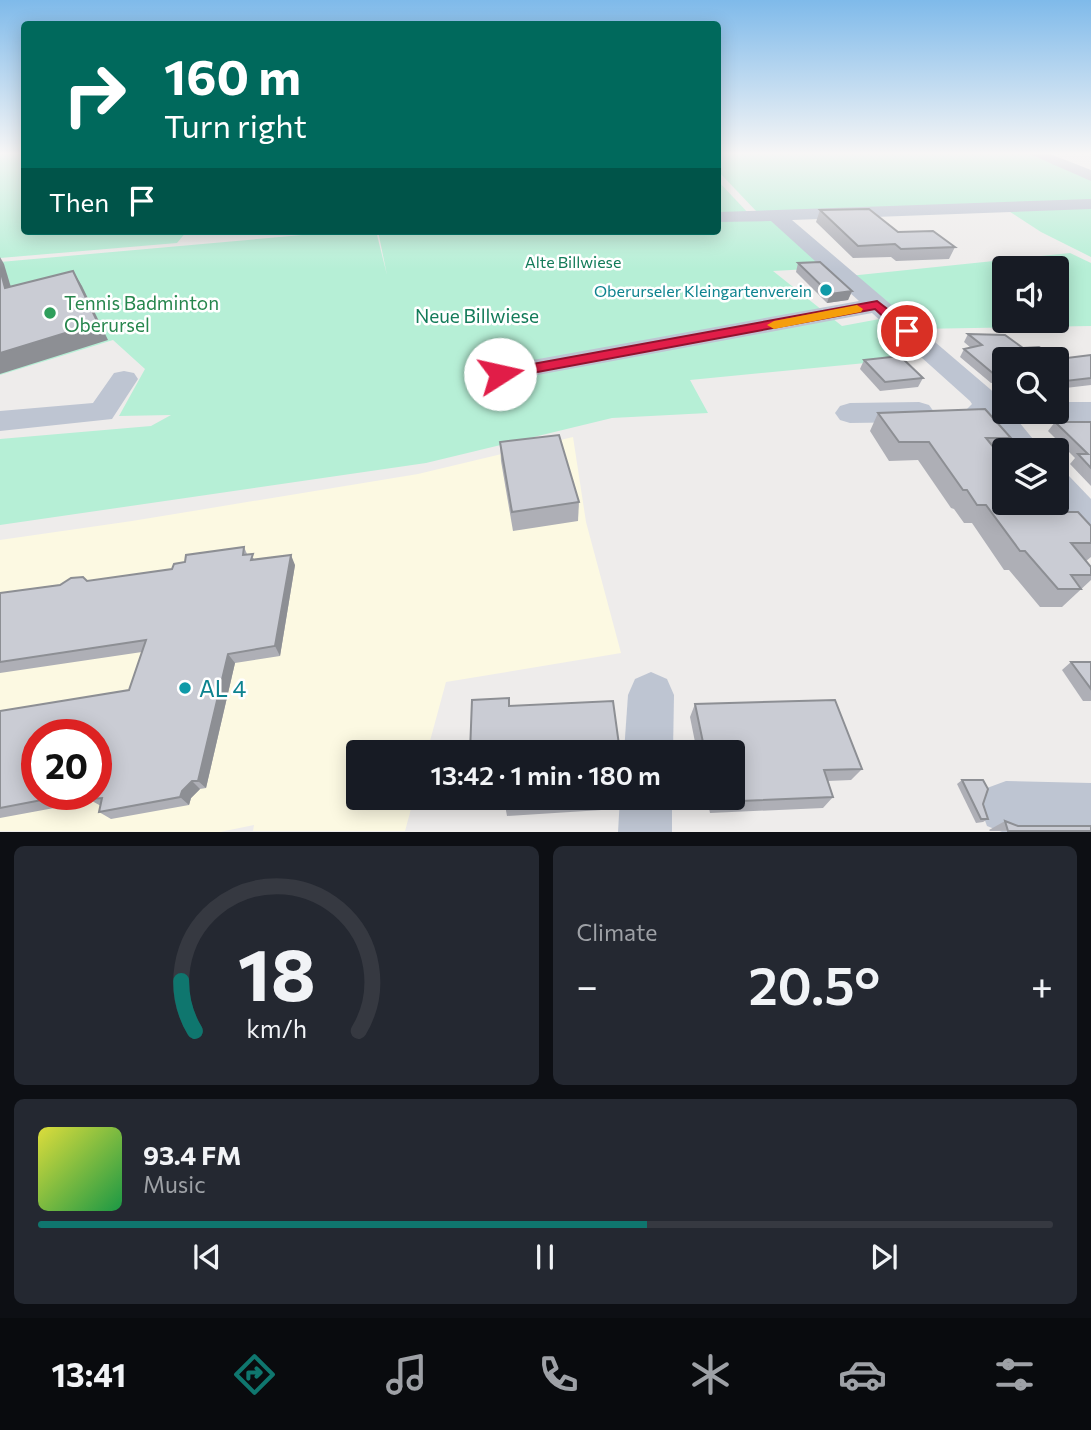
<!DOCTYPE html>
<meta charset="utf-8">
<style>
:root{--surface:#171b24;--page:#242831;--text:#f1f3f6;--muted:#9ea1a6;--line:#363941;--accent:#0f766e}
body{margin:0;font-family:Commissioner,sans-serif;background:var(--page);color:var(--text);height:100vh;display:flex;flex-direction:column;font-size:26px;white-space:nowrap}
*{box-sizing:border-box;margin:0}
p{font-size:23px;color:var(--muted)}
.icon{flex:none;width:38px;height:38px;fill:none;stroke:currentColor;stroke-width:2;stroke-linecap:round;stroke-linejoin:round}
.map{position:relative;height:832px;overflow:hidden}
.drawer{display:flex;flex-direction:column;gap:14px;padding:14px;background:#0d0f14;flex:1}
.drawer>*{flex:none}
.banner{position:absolute;left:21px;top:21px;width:700px;height:214px;border-radius:7px;box-shadow:0 4px 18px #0003;background:#00695c;color:#fff;overflow:hidden}
.tools{position:absolute;left:992px;top:256px;display:grid;gap:14px}
.tools a{display:grid;place-items:center;width:77px;height:77px;border-radius:7px;background:var(--surface);box-shadow:0 4px 18px #0003;font-size:35px}
.speed{position:absolute;left:21px;top:719px;display:flex;gap:14px;font-size:35px;font-weight:700;text-align:center}
.speed>*{display:grid;place-content:center;width:91px;height:91px;border-radius:50%;background:var(--surface);box-shadow:0 4px 18px #0003;line-height:1}
.speed .limit{border:10px solid #d22;background:#fff;color:#111}
.pin{position:absolute;display:grid;place-items:center;width:60px;height:60px;color:#fff;margin:-30px;border:4px solid #fff;border-radius:50%;box-shadow:0 2px 7px #0007}
.me{position:absolute;width:77px;margin:-38px;rotate:80deg;stroke-linejoin:round;filter:drop-shadow(0 0 5px #0008)}
.turn{display:flex;align-items:center;gap:24px;height:147px;padding:0 28px;font-size:32px}
.turn .icon{width:91px;height:91px;stroke-width:2.5}
.turn b{display:block;font-size:49px;line-height:60px}
.then{display:flex;align-items:center;height:66px;padding:0 28px;background:#0003;gap:14px;font-size:26px}
.big{font-size:52px;font-weight:600;line-height:1.1}
.drawer .widget{flex:1;display:flex;flex-direction:column;justify-content:center;gap:10px;min-width:0;padding:0 24px;border-radius:10px;background:var(--page)}
.drawer .dial{align-items:center;gap:0}
.dial svg{height:182px;overflow:visible;fill:none;stroke:var(--line);stroke-width:7;stroke-linecap:round;text-anchor:middle}
.dial text{fill:var(--text);stroke:none}
.song{display:flex;align-items:center;gap:21px}
.cover{width:84px;height:84px;border-radius:10px;background:linear-gradient(135deg,hsl(60 70% 55%),hsl(140 70% 35%))}
.played{height:7px;border-radius:4px;background:linear-gradient(90deg,var(--accent) 60%,var(--line) 60%)}
.keys{display:flex;justify-content:space-around;direction:ltr}
.heat{display:flex;justify-content:space-between;align-items:center;font-size:38px;direction:ltr}
.drawer .tiles{flex:1;display:grid;gap:14px;grid-template-columns:1fr 1fr}
.widget:last-child{grid-column:span 2}
.trip{position:absolute;left:346px;top:740px;width:399px;height:70px;border-radius:7px;background:var(--surface);box-shadow:0 4px 18px #0003;font-weight:600;line-height:70px;text-align:center}
.menu{display:flex;height:112px;justify-content:space-around;align-items:center;background:#090b0e;color:var(--muted)}
.menu .icon{width:49px;height:49px}
.menu .on{color:var(--accent)}
.menu b{font-size:32px;color:var(--text)}
.map>svg:first-child{display:block}
</style>
<div class="map">
<svg width="1091" height="832" viewBox="0 0 1091 832">
<rect width="100%" height="100%" fill="#eeeceb"/>
<path fill="#fcf9e2" fill-rule="evenodd" d="M573,437L586,522L621,653L446,682L427,752H359V798H414L405,831H253L254,825L220,832L0,831V540L132,521L418,474ZM37,735H96V794H37Z"/>
<g fill="#b6efd6" fill-rule="evenodd">
<path d="M0,152H24V231H187L177,243L0,258Z"/>
<path d="M718,152H1026L1091,178V201L757,212L718,171Z"/>
<path d="M718,181L749,214L718,215Z"/>
<path d="M1091,208V257L1041,232L1007,210Z"/>
<path d="M718,218H771L827,268L773,271L842,326L885,318L928,357L690,380L708,413L612,418L426,463L0,525V439L151,426L171,415L119,416L145,369L113,340L0,375V262L348,231H376L387,275L378,231H718Z"/>
<path d="M1070,253L1091,263V326L915,329L849,276ZM1004,268H1057V320H1004Z"/>
</g>
<g fill="none" stroke-linecap="round" stroke-linejoin="round">
<g fill="#bec5d2" fill-rule="evenodd">
<path d="M1025,152H1045L1091,170V181Z"/>
<path d="M1091,199V209L792,220L990,389L1004,402V411H1057V402H1091V422H1019L1042,450H1008L986,422L969,419L964,412L972,404L970,401L872,313L500,382L490,380L486,374L490,368L500,366L859,301L771,221L718,222V212Z"/>
<path d="M124,371L134,373L138,379L112,419L0,431V411L93,403L114,373Z"/>
<path d="M919,402L929,405L934,412L929,419L919,422L850,423L840,420L835,413L840,406L850,403Z"/>
<path d="M1057,472L1069,476L1091,499V537L1078,533L1052,502H1057Z"/>
<path d="M651,672L667,679L674,695L673,752H624L628,695L635,679Z"/>
<path d="M1006,781L1091,783V832H1002L987,826L980,807L987,788Z"/>
<path d="M620,798H672V832H618Z"/>
</g>
</g>
<g fill="#aeafb6" fill-rule="evenodd">
<path d="M820,210L898,232L955,247L949,259L896,261L891,257L853,258L816,222Z"/>
<path d="M798,263L852,291L848,300L827,303L796,272Z"/>
<path d="M968,334L1059,359L1091,355V385L1057,389V359H1004V382L991,383L960,357L964,349L971,348L964,342Z"/>
<path d="M864,360L923,378L918,387L880,391L860,369Z"/>
<path d="M878,413L1011,438L999,454L1047,512L1091,526V557L1086,561L1091,567V580L1062,607H1040L1009,570H1004L972,523H964L954,509L951,508L918,460L889,461L870,431Z"/>
<path d="M1055,422H1091V486L1070,464L1075,458L1048,431Z"/>
<path d="M500,442L579,502L578,521L513,531L501,461Z"/>
<path d="M244,547L247,554L256,560L295,565L280,656L235,663L206,788L200,789L191,798L189,805L111,819L99,812L101,806L92,801L0,818V711L129,690L142,652L0,673V593L172,569ZM96,735V794H37Z"/>
<path d="M1071,662H1091V701H1083L1062,670Z"/>
<path d="M695,704L862,769L851,780L828,781L833,797L823,808L710,813L707,798H733V752H697L690,717Z"/>
<path d="M962,780L983,804L988,819L983,822L976,823L957,784Z"/>
<path d="M619,798L617,809L507,816L505,805Z"/>
<path d="M1005,821L1018,826L1091,831H990L989,830Z"/>
</g>
<g fill="#8d8f94">
<path d="M0,257L4,264L16,304L5,288L0,269Z"/>
<path d="M73,271L82,286L108,340L0,374V353Z"/>
<path d="M852,291L848,300L827,303L830,294Z"/>
<path d="M291,555L295,565L280,656L275,646Z"/>
<path d="M228,654L235,663L206,788L198,781Z"/>
<path d="M192,781L200,789L191,798L189,805L180,797L182,791Z"/>
</g>
<g fill="#caccd4" stroke="#8d8f94" stroke-width="2">
<path d="M869,209L898,232L933,231L955,247L901,249L895,244L858,246L820,210Z"/>
<path d="M820,262L852,291L830,294L798,263Z"/>
<path d="M0,269L5,288L73,271L98,323L0,353Z"/>
<path d="M968,334L1005,335L1023,348L1039,347L1059,359L1091,355V378L1057,382V359H1004V374L995,375L964,349L982,345Z"/>
<path d="M900,356L923,378L885,382L864,360Z"/>
<path d="M985,409L1011,438H986L1004,460V502H1039L1047,512H1078L1091,526V543H1071L1091,567V575H1071L1081,589H1058L1025,551H1020L986,505H977L967,490H963L929,442H899L878,413Z"/>
<path d="M1055,422H1091V468L1078,454H1088Z"/>
<path d="M559,435L579,502L512,512L500,442Z"/>
<path d="M244,547L243,555L253,554L251,560L291,555L275,646L228,654L198,781H192L182,791L180,797L99,812L102,798L90,799L92,794H96V735H37V794H73L0,808V711L129,690L146,640L0,662V593L60,585L71,578L83,577L87,581L172,569L174,564L185,562L186,555Z"/>
<path d="M1071,662H1091V689Z"/>
<path d="M509,698V706L613,701L620,752H470L472,700Z"/>
<path d="M835,700L862,769L824,770L833,797L716,802L715,798H733V752H705L695,704Z"/>
<path d="M962,780H983L988,789L983,804L988,819H981Z"/>
<path d="M505,798H619L505,805Z"/>
<path d="M1005,821L1018,826H1091V831H1008Z"/>
</g>
<linearGradient id="sky" x2="0" y2="1"><stop stop-color="#7fbaea"/><stop offset="0.57" stop-color="#f7f6f6"/><stop offset="1" stop-color="#f7f6f6" stop-opacity="0"/></linearGradient>
<rect width="1091" height="269" fill="url(#sky)"/>
<path fill="#e11d48" stroke="#92132f" stroke-width="2" d="M877,301L912,328V334H902L875,309L500,379L492,374L500,370Z"/>
<path fill="#f59e0b" d="M857,305L863,309L861,312L774,329L767,325L774,321Z"/>
<g fill="#0f9aa8" stroke="#fff" stroke-width="2.5">
<circle cx="826" cy="290" r="7"/>
<circle cx="185" cy="688" r="7"/>
</g>
<circle fill="#2e9e5b" stroke="#fff" stroke-width="2.5" cx="50" cy="313" r="7"/>
<g text-anchor="middle" dominant-baseline="central" stroke-width="5" stroke-linejoin="round" paint-order="stroke">
<g font-size="16" fill="#137b59" stroke="#fff">
<text x="573" y="261">Alte Billwiese</text>
</g>
<g font-size="16" fill="#0d838f" stroke="#fff" text-anchor="end">
<text x="812" y="290">Oberurseler Kleingartenverein</text>
</g>
<g font-size="19" fill="#27864d" stroke="#fff" text-anchor="start">
<text x="64" y="302">Tennis Badminton<tspan x="64" dy="22">Oberursel</tspan></text>
</g>
<g font-size="19" fill="#137b59" stroke="#fff">
<text x="477" y="315">Neue Billwiese</text>
</g>
<g font-size="23" fill="#0d838f" stroke="#fff" text-anchor="start">
<text x="199" y="688">AL 4</text>
</g>
</g>
</svg>
<div class="tools">
<a><svg class="icon" aria-label="sound" viewBox="0 0 24 24"><path d="M4 9h4l5-4v14l-5-4H4zM17 9q2 3 0 6"/></svg></a>
<a><svg class="icon" aria-label="search" viewBox="0 0 24 24"><circle cx="10" cy="10" r="6"/><path d="M15 15l6 6"/></svg></a>
<a><svg class="icon" aria-label="layers" viewBox="0 0 24 24"><path d="M12 4l9 5-9 5-9-5zM3 14l9 5 9-5"/></svg></a>
</div>
<div class="speed"><div class="limit">20</div></div>
<div class="pin" style="left:907px;top:331px;background:#d93025"><svg class="icon" aria-label="arrive" viewBox="0 0 24 24"><path d="M6 21V4h12l-3 4 3 4H6"/></svg></div>
<svg class="me" style="left:500px;top:374px" viewBox="-20 -20 40 40"><circle r="19" fill="#fff"/><path d="M0-13L10 11 0 6-10 11z" fill="#e11d48"/></svg>
<div class="trip">13:42 · 1 min · 180 m</div>
<div class="banner">
<div class="turn"><svg class="icon" aria-label="right" viewBox="0 0 24 24"><path d="M7 20v-9h11M14 6l5 5-5 5"/></svg><div><b>160 m</b>Turn right</div></div>
<div class="then">Then<svg class="icon" aria-label="arrive" viewBox="0 0 24 24"><path d="M6 21V4h12l-3 4 3 4H6"/></svg></div>
</div>
</div>
<section class="drawer">
<div class="tiles">
<div class="widget dial"><svg viewBox="0 0 100 80">
<path d="M14 69A42 42 0 1 1 86 69"/>
<path d="M14 69A42 42 0 0 1 8 47" stroke="#0f766e"/>
<text x="50" y="56" font-size="32" font-weight="700">18</text>
<text x="50" y="72" font-size="11">km/h</text>
</svg></div>
<div class="widget"><p>Climate</p>
<div class="heat"><a>−</a><b class="big">20.5°</b><a>+</a></div>
</div>
<div class="widget">
<div class="song"><i class="cover"></i><div><b>93.4 FM</b><p>Music</p></div></div>
<div class="played"></div>
<div class="keys"><svg class="icon" aria-label="previous" viewBox="0 0 24 24"><path d="M18 5L8 12l10 7zM5 5v14"/></svg><svg class="icon" aria-label="pause" viewBox="0 0 24 24"><path d="M8 5v14M16 5v14"/></svg><svg class="icon" aria-label="next" viewBox="0 0 24 24"><path d="M6 5l10 7-10 7zM19 5v14"/></svg></div>
</div>
</div>
</section>
<nav class="menu">
<b>13:41</b>
<svg class="icon on" aria-label="directions" viewBox="0 0 24 24"><path d="M12 3l9 9-9 9-9-9zM9 14v-3h6M13 9l2 2-2 2"/></svg>
<svg class="icon" aria-label="music" viewBox="0 0 24 24"><path d="M9 18V5l10-2v13"/><circle cx="6" cy="18" r="3"/><circle cx="16" cy="16" r="3"/></svg>
<svg class="icon" aria-label="phone" viewBox="0 0 24 24"><path d="M5 4h4l2 5-3 2q2 4 5 5l2-3 5 2v4C11 20 4 13 5 4z"/></svg>
<svg class="icon" aria-label="climate" viewBox="0 0 24 24"><path d="M12 3v18M4 7l16 10M4 17L20 7"/></svg>
<svg class="icon" aria-label="car" viewBox="0 0 24 24"><path d="M5 17H2v-5l4-1 3-4h7l3 4 3 1v5h-3M9 17h6M6 11h13"/><circle cx="7" cy="17" r="2"/><circle cx="17" cy="17" r="2"/></svg>
<svg class="icon" aria-label="filters" viewBox="0 0 24 24"><path d="M4 7h16M4 17h16"/><circle cx="9" cy="7" r="2"/><circle cx="15" cy="17" r="2"/></svg>
</nav>
